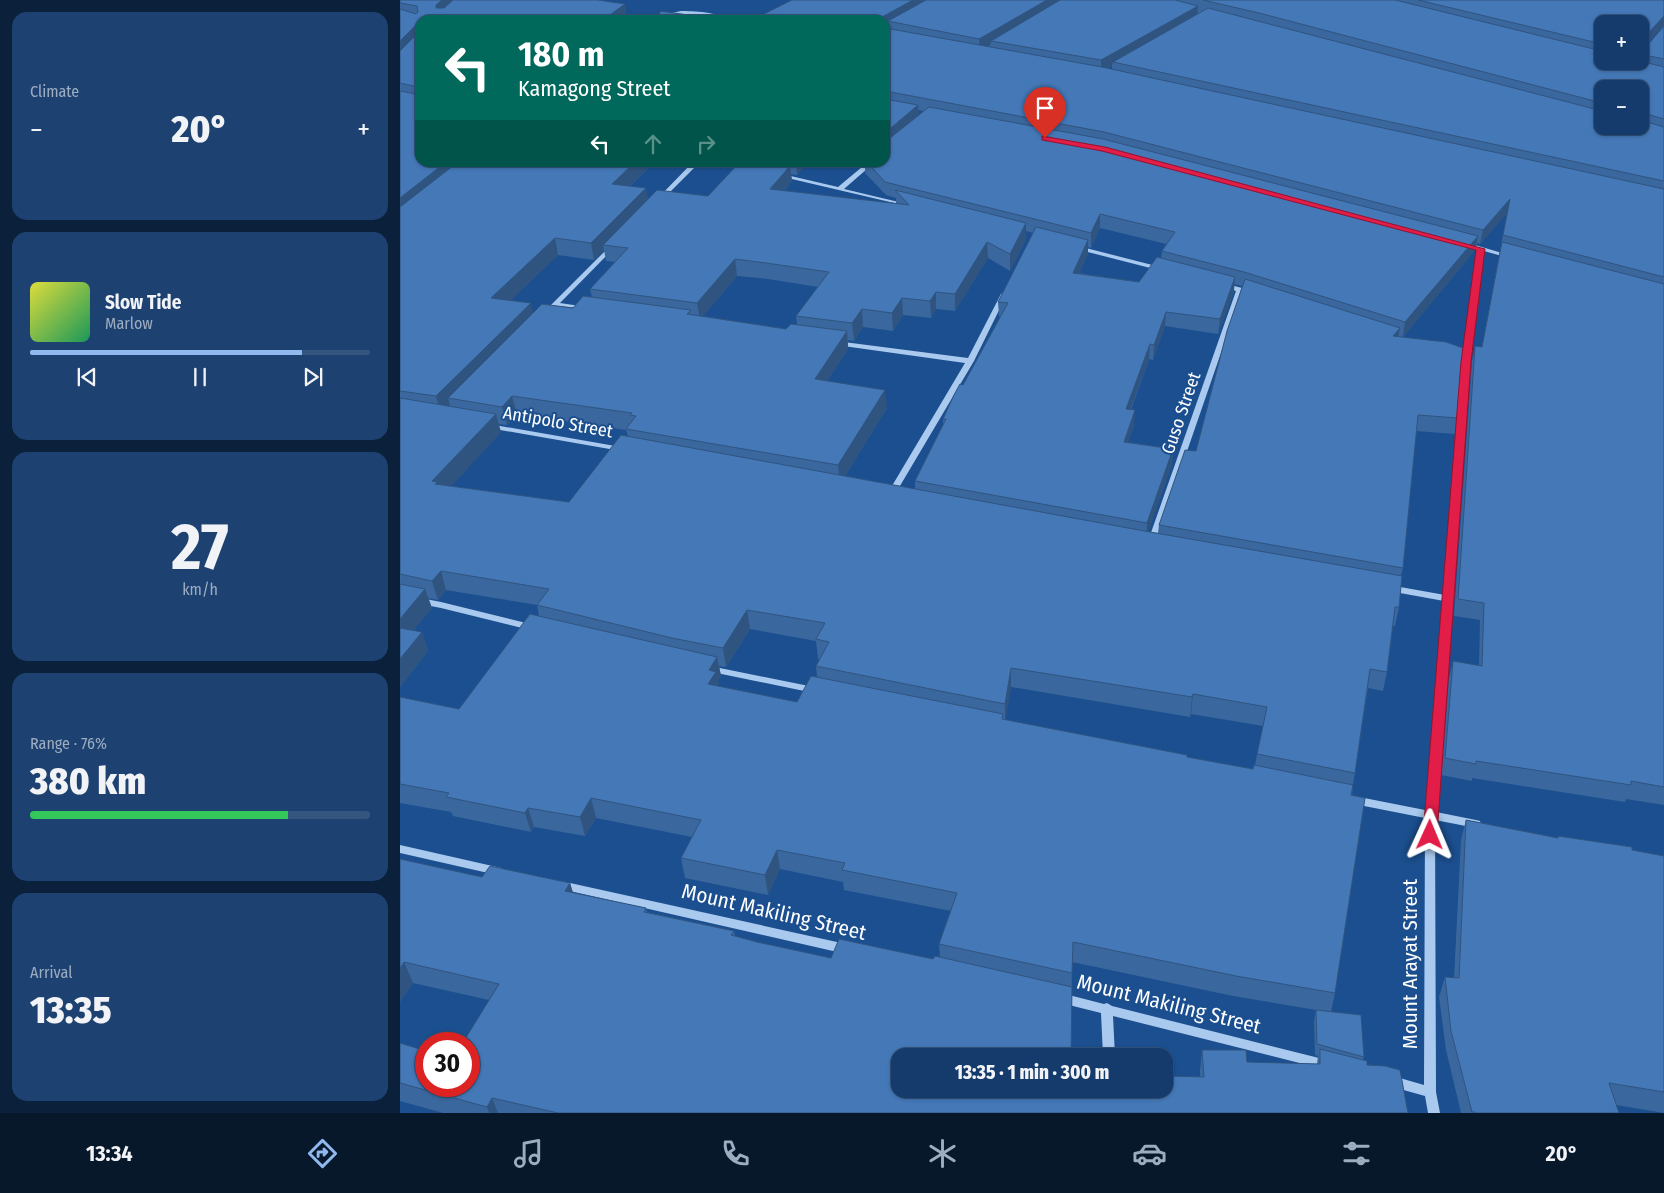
<!DOCTYPE html>
<meta charset="utf-8">
<style>
:root{--surface:#143b6b;--page:#1d4271;--text:#f1f3f6;--muted:#9dadc1;--line:#33557e;--accent:#90b9f0}
body{margin:0;font-family:"Fira Sans Condensed",sans-serif;background:var(--page);color:var(--text);height:100vh;display:flex;flex-direction:column;font-size:19px;white-space:nowrap}
*{box-sizing:border-box;margin:0}
p{font-size:16px;color:var(--muted)}
.icon{flex:none;width:28px;height:28px;fill:none;stroke:currentColor;stroke-width:2;stroke-linecap:round;stroke-linejoin:round}
.map{position:relative;flex:1;overflow:hidden}
.drawer{display:flex;flex-direction:column;gap:12px;padding:12px;background:#0b203b;width:400px}
.drawer>*{flex:none}
.hud{position:absolute;left:15px;top:15px;width:475px;height:152px;border-radius:15px;box-shadow:0 1px 4px #0004,0 0 0 1px var(--line);background:#00695c;color:#fff;overflow:hidden}
.buttons{position:absolute;left:1194px;top:15px;display:grid;gap:10px}
.buttons a{display:grid;place-items:center;width:55px;height:55px;border-radius:10px;background:var(--surface);box-shadow:0 1px 4px #0004,0 0 0 1px var(--line);font-size:25px}
.speed{position:absolute;left:15px;top:1032px;display:flex;gap:10px;font-size:25px;font-weight:700;text-align:center}
.speed>*{display:grid;place-content:center;width:65px;height:65px;border-radius:50%;background:var(--surface);box-shadow:0 1px 4px #0004,0 0 0 1px var(--line);line-height:1}
.speed .limit{border:8px solid #d22;background:#fff;color:#111}
.pin{position:absolute;display:grid;place-items:center;width:42px;height:42px;color:#fff;margin:-51px -21px;border-radius:50% 50% 50% 0;rotate:-45deg;box-shadow:0 0 5px #0007}
.pin .icon{rotate:45deg}
.me{position:absolute;width:55px;margin:-28px;rotate:1deg;stroke-linejoin:round;filter:drop-shadow(0 0 4px #0008)}
.turn{display:flex;align-items:center;gap:18px;height:105px;padding:0 20px;font-size:22px}
.turn .icon{width:65px;height:65px;stroke-width:2.5}
.turn b{display:block;font-size:35px;line-height:42px}
.lanes{display:flex;align-items:center;height:48px;padding:0 20px;background:#0003;justify-content:center;gap:25px;direction:ltr}
.lanes .off{opacity:.35}
.big{font-size:38px;font-weight:800;line-height:1.1}
.drawer .tile{flex:1;display:flex;flex-direction:column;justify-content:center;gap:8px;min-width:0;padding:0 18px;border-radius:15px;background:var(--page)}
.drawer .dial{align-items:center;gap:0}
.dial b{font-size:65px;line-height:1}
.song{display:flex;align-items:center;gap:15px}
.cover{width:60px;height:60px;border-radius:8px;background:linear-gradient(135deg,hsl(60 70% 55%),hsl(150 70% 35%))}
.played{height:5px;border-radius:2px;background:linear-gradient(90deg,var(--accent) 80%,var(--line) 80%)}
.keys{display:flex;justify-content:space-around;direction:ltr}
.heat{display:flex;justify-content:space-between;align-items:center;font-size:28px;direction:ltr}
.charge{height:8px;border-radius:4px;background:linear-gradient(90deg,#34c759 76%,var(--line) 0)}
.trip{position:absolute;left:491px;top:1048px;width:282px;height:50px;border-radius:15px;background:var(--surface);box-shadow:0 1px 4px #0004,0 0 0 1px var(--line);font-weight:800;line-height:50px;text-align:center}
.tab-bar{display:flex;height:80px;justify-content:space-around;align-items:center;background:#08182b;color:var(--muted)}
.tab-bar .icon{width:35px;height:35px}
.tab-bar .selected{color:var(--accent)}
.tab-bar b{font-size:22px;color:var(--text)}
main{display:flex;flex:1;min-height:0}
.map>svg:first-child{display:block}
</style>
<main>
<section class="drawer">
<div class="tile"><p>Climate</p>
<div class="heat"><a>−</a><b class="big">20°</b><a>+</a></div>
</div>
<div class="tile">
<div class="song"><i class="cover"></i><div><b>Slow Tide</b><p>Marlow</p></div></div>
<div class="played"></div>
<div class="keys"><svg class="icon" aria-label="previous" viewBox="0 0 24 24"><path d="M18 5L8 12l10 7zM5 5v14"/></svg><svg class="icon" aria-label="pause" viewBox="0 0 24 24"><path d="M8 5v14M16 5v14"/></svg><svg class="icon" aria-label="next" viewBox="0 0 24 24"><path d="M6 5l10 7-10 7zM19 5v14"/></svg></div>
</div>
<div class="tile dial"><b>27</b><p>km/h</p></div>
<div class="tile"><p>Range · 76%</p><b class="big">380 km</b><div class="charge"></div></div>
<div class="tile"><p>Arrival</p><b class="big">13:35</b></div>
</section>
<div class="map">
<svg width="1264" height="1113" viewBox="0 0 1264 1113">
<rect width="100%" height="100%" fill="#1b4f8f"/>
<g fill="none" stroke-linecap="round" stroke-linejoin="round">
<g fill="#a9c9ee" fill-rule="evenodd">
<path d="M281,11C292,11 320,12 327,20C315,20 302,14 288,14C276,14 265,20 254,20L263,15Z"/>
<path d="M293,162H300L262,200H258V198Z"/>
<path d="M310,162H324L350,169L347,171Z"/>
<path d="M468,162H475L444,189L507,204V206L379,176L382,174L438,187Z"/>
<path d="M212,245L214,246V248L160,303L187,307V309L157,306L154,308H150V306L210,246Z"/>
<path d="M1075,245L1112,256L1109,258L1084,251L1070,361L1054,599L1036,812L1076,820L1080,821L1081,824L1080,827L1076,828L1035,820L1036,1092L1040,1113H1028L1025,1096L989,1086L987,1082L989,1078L993,1076L1024,1085L1025,818L954,804L950,803L949,800L950,797L954,796L1025,810L1044,601L989,591L985,588L989,585L1045,595L1062,361L1078,250L1072,247Z"/>
<path d="M678,246L764,268L765,269L762,271L676,249V247Z"/>
<path d="M823,283L842,288L855,293L852,295L842,292L755,544L754,546H748L747,544L836,291L821,286V284Z"/>
<path d="M604,292L607,294L574,361L494,496L493,498H487L486,496L565,363L436,345L432,343L436,341L568,358L601,294Z"/>
<path d="M86,424H89L221,447L225,449L221,451L89,428L85,426Z"/>
<path d="M0,594L41,602L134,625L139,628L134,631L41,608L0,600Z"/>
<path d="M310,666L414,687L417,688L419,690L417,692L414,693L307,671L305,669L307,667Z"/>
<path d="M0,845L97,867L101,868L102,871L101,874L97,875L0,853Z"/>
<path d="M161,881L446,944L450,946L452,949L450,952L446,954L161,889L157,888L155,885L157,882Z"/>
<path d="M661,993L704,1004L707,1003L712,1006L927,1060L931,1061L933,1065L931,1069L927,1070L713,1016L715,1056H703L701,1013L657,1002L655,998L657,994Z"/>
<path d="M705,1089H717L718,1113H706Z"/>
</g>
</g>
<g fill="#3a679d" fill-rule="evenodd">
<path d="M0,0L227,18L20,20V162H254L230,186L248,199L308,196L340,162H408L397,175L391,174L392,181L384,191L496,204V198L486,195L465,173V162H485V20L392,0H1264V25L1243,48H1245L1264,26V805L1226,799L1225,802L1072,778V781L1041,775L1049,678L1053,661L1079,666L1080,620L1054,616L1072,361L1075,346L1082,347L1107,213L1080,244L1077,243L1075,250L1003,337L998,336V337L1058,418L1055,434L1016,431L1003,568L1001,575L999,607L995,626H993L987,672L983,691L968,688L953,785L935,993L931,1012L964,1057L963,1060L1008,1113H43L0,1101V1043L69,1086L89,1000L13,983L0,1002V859L82,877L170,883L173,893L246,908L247,912L334,931L335,936L357,942L431,958L533,959L540,957L539,944L551,911L444,890L443,882L380,869L368,895L285,878L281,858L292,837L196,818L185,836L134,827L131,832L53,816L51,812L0,803V697L59,709L139,616L137,605L46,590L38,600L28,598L32,608L13,630L22,632L28,651L0,687ZM1202,24H1240V61H1202ZM712,65V69L707,68H708ZM1202,89H1240V126H1202ZM518,110L523,111L519,115ZM700,228L766,244L762,251L761,258L739,282L679,273L688,254V247L691,248ZM626,231L633,233L598,302L599,316L600,317L563,385L543,419V425L515,481V489L445,476L487,408L427,381L448,349V340L454,341L463,327L493,331L503,315L531,318L536,309L555,311L588,258L610,271L626,239ZM204,250L206,261L215,262L190,289L192,297L173,308L133,313L111,300L158,255L194,260ZM337,276L368,279L418,287L396,316L397,325L386,329L303,316ZM834,284L842,286L796,451L759,525L758,533L748,532L772,464L773,449L728,442L734,426L731,410L749,359L753,360L765,326L818,334L834,291ZM117,414L226,430L228,436L169,502L51,486L101,432L98,424L107,425ZM350,629L416,641L418,659H420L416,666L417,677L397,702L319,686L318,680L321,676L319,666L326,667ZM611,687L790,717L791,714L863,726L857,754L855,765L853,769L787,757L605,720ZM672,962L833,996L922,1011L916,1010L914,1021L915,1055L918,1056L917,1064L847,1062L802,1050L800,1070V1077L765,1089H720L719,1094L707,1095L705,1093L500,1056H671Z"/>
<path d="M1066,820L1158,838V836L1264,856V1113L1216,1105L1219,1113H1061L1046,1050L1039,997L1045,977L1054,978L1061,840Z"/>
</g>
<g fill="#305480">
<path d="M42,0H62L40,19L36,8V5Z"/>
<path d="M513,0H534L488,21L489,26L485,28V20H483L482,17Z"/>
<path d="M647,0H667L591,41V44L580,51L579,39Z"/>
<path d="M225,4L227,18L224,20H203Z"/>
<path d="M798,6L797,18L713,62L712,65L701,72V60Z"/>
<path d="M1264,16V25L1240,51L1242,40Z"/>
<path d="M16,25L20,39L0,59V41Z"/>
<path d="M518,105L519,118L485,147V133Z"/>
<path d="M46,162H69L0,218V198Z"/>
<path d="M235,162H254L215,200L212,184Z"/>
<path d="M396,162H408L397,175Z"/>
<path d="M459,162H465L460,167Z"/>
<path d="M390,166L392,181L372,205L370,189Z"/>
<path d="M246,188L249,204L203,245L204,250L194,260L191,243Z"/>
<path d="M1110,199L1107,213L1080,244L1083,230Z"/>
<path d="M700,214V228L691,248V233Z"/>
<path d="M626,223V239L610,271V254Z"/>
<path d="M1078,236L1075,250L1003,337L1005,322Z"/>
<path d="M155,238L158,255L96,315L91,298Z"/>
<path d="M688,240V254L673,287V273Z"/>
<path d="M587,242L588,258L555,311V294Z"/>
<path d="M335,259L337,276L300,320L297,303Z"/>
<path d="M835,277L834,291L818,334L820,319Z"/>
<path d="M536,292V309L531,318L530,301Z"/>
<path d="M502,298L503,315L493,331L492,313Z"/>
<path d="M131,303L135,320L48,398L50,405L41,414L36,396Z"/>
<path d="M462,309L463,327L454,341L452,323Z"/>
<path d="M766,312L765,326L753,360L754,345Z"/>
<path d="M1000,328L997,343L993,336Z"/>
<path d="M447,331L448,349L417,397L415,379Z"/>
<path d="M750,344L749,359L725,424L726,409Z"/>
<path d="M485,390L487,408L440,484L438,465Z"/>
<path d="M112,396L117,414L107,425L102,407Z"/>
<path d="M735,410L734,426L723,457L724,442Z"/>
<path d="M96,414L101,432L42,496L32,481Z"/>
<path d="M773,449L772,464L746,539L747,523Z"/>
<path d="M41,571L46,590L38,600L32,581Z"/>
<path d="M25,589L32,608L0,646V619Z"/>
<path d="M347,610L350,629L326,667L323,648Z"/>
<path d="M22,632L28,651L0,687V659Z"/>
<path d="M317,657L321,676L318,680L320,691L308,684L309,670Z"/>
<path d="M611,668V687L605,724V704Z"/>
<path d="M793,694L791,714L790,717L792,697Z"/>
<path d="M191,798L196,818L185,836L180,817Z"/>
<path d="M128,808L134,827L131,832L125,813Z"/>
<path d="M377,850L380,869L368,895L365,875Z"/>
<path d="M170,883L176,903L165,891Z"/>
<path d="M4,962L13,983L0,1002V969Z"/>
<path d="M92,1098L98,1113H89L87,1107Z"/>
</g>
<g fill="#4478b7" stroke="#305480">
<path d="M0,0H42L36,5V8H44L53,0H198L225,4L203,20H20V162H46L0,198V91L16,94L18,92V87L0,83V51L18,33V27L16,25L0,41V9L16,14L18,12L17,6L0,3Z"/>
<path d="M392,0H513L482,17L483,20H352Z"/>
<path d="M526,0H647L579,39L488,21Z"/>
<path d="M660,0H775L798,6L701,60L591,41Z"/>
<path d="M803,0H995L1202,51V61H1240L1264,67V119L1240,112V89H1202V103L859,13Z"/>
<path d="M1018,0H1264V16L1242,40V48H1245L1264,26V59L1240,54V24H1202V44Z"/>
<path d="M808,8L1202,111V126H1240V120L1264,127V181L713,62Z"/>
<path d="M260,11L324,20H259Z"/>
<path d="M485,28L702,67L1264,189V277L1103,235L1110,199L1083,230L704,132L485,91Z"/>
<path d="M485,99L518,105L485,133Z"/>
<path d="M529,107L703,139L1078,236L1005,322L844,272L762,251L775,232L700,214L691,233L485,182L467,162H485V142Z"/>
<path d="M58,162H235L212,184L246,188L191,243L155,238L91,298L131,303L36,396L0,391V207Z"/>
<path d="M340,162H374L390,166L370,189L509,205L495,190L626,223L610,254L587,242L555,294L536,292L530,301L502,298L492,313L462,309L452,323L396,316L429,272L366,263L335,259L297,303L190,289L228,248L203,245L257,190L308,196Z"/>
<path d="M636,227L688,240L673,273L739,282L757,257L835,277L820,319L766,312L754,345L750,344L726,409L735,410L724,442L773,449L747,523L515,481L546,419H543L554,395L560,384L563,385L608,303L598,302Z"/>
<path d="M1102,242L1264,284V787L1231,781V785L1076,761V764L1045,758L1053,661L1082,666L1084,603L1058,599L1075,346L1082,347Z"/>
<path d="M845,279L1000,328L993,336L1046,342L1063,348L1058,418L1018,415L1003,568L759,525L785,450L796,451L827,331Z"/>
<path d="M183,296L291,310L287,314L386,329L391,324L447,331L415,379L485,390L438,465L226,429L236,416L230,415L232,413L112,396L102,407L48,398L142,304L173,308Z"/>
<path d="M0,398L96,414L32,481L38,482L35,484L169,502L221,435L750,532L1002,576L999,607H995L987,672L970,669L955,773L857,754L867,707L793,694L792,697L611,668L605,704L416,666L429,642L416,639L425,623L347,610L323,648L272,638L137,605L149,589L41,571L32,581L0,574Z"/>
<path d="M0,584L25,589L0,619Z"/>
<path d="M130,614L317,657L309,670L316,672L308,684L397,702L411,676L603,714L602,719L787,755V757L853,769L854,765L953,785L951,795L965,798L935,993L836,976L673,942L672,973L539,944L557,893L442,870L445,863L377,850L365,875L281,858L301,820L191,798L180,817L128,808L125,813L46,797L49,793L0,784V697L59,709Z"/>
<path d="M0,628L22,632L0,659Z"/>
<path d="M1066,820L1158,838V836L1232,847V850L1264,856V1092L1209,1083L1219,1113H1075V1112H1072L1051,1031L1045,977L1059,978Z"/>
<path d="M0,859L82,877L90,866L170,883L165,891L246,908L244,912L334,931L331,935L357,942L431,958L439,939L533,959L535,956L672,987L671,1056H500V1089H705V1093L707,1095L721,1094V1089H765V1076L804,1077L802,1050H846L847,1062L920,1064V1049L967,1061V1065L985,1066L1000,1070L1008,1113H158L92,1098L87,1107L0,1083V1043L26,1051V1086H69V1044H62L99,984L4,962L0,969Z"/>
<path d="M916,1010L961,1015L964,1057L917,1044Z"/>
</g>
<path fill="#e11d48" stroke="#92132f" d="M642,136L705,147L1085,249L1071,362L1037,835L1035,839L1030,840L1025,839L1023,835L1061,362L1076,250L702,151L642,140Z"/>
<g text-anchor="middle" dominant-baseline="central" stroke-width="4" stroke-linejoin="round" paint-order="stroke">
<g font-size="18" fill="#fff" stroke="#1b4f8f">
<text transform="translate(781 413) rotate(-71)">Guso Street</text>
<text transform="translate(158 422) rotate(10)">Antipolo Street</text>
</g>
<g font-size="21" fill="#fff" stroke="#1b4f8f">
<text transform="translate(374 912) rotate(13)">Mount Makiling Street</text>
<text transform="translate(1010 964) rotate(-90)">Mount Arayat Street</text>
<text transform="translate(769 1004) rotate(14)">Mount Makiling Street</text>
</g>
</g>
</svg>
<div class="buttons">
<a>+</a>
<a>−</a>
</div>
<div class="speed"><div class="limit">30</div></div>
<div class="pin" style="left:645px;top:138px;background:#d93025"><svg class="icon" aria-label="arrive" viewBox="0 0 24 24"><path d="M6 21V4h12l-3 4 3 4H6"/></svg></div>
<svg class="me" style="left:1030px;top:835px" viewBox="-20 -20 40 40"><path d="M0-17L14 15 0 8-14 15z" fill="#e11d48" stroke="#fff" stroke-width="4"/></svg>
<div class="trip">13:35 · 1 min · 300 m</div>
<div class="hud">
<div class="turn"><svg class="icon" aria-label="left" viewBox="0 0 24 24"><path d="M17 20v-9H6M10 6l-5 5 5 5"/></svg><div><b>180 m</b>Kamagong Street</div></div>
<div class="lanes"><svg class="icon" aria-label="left" viewBox="0 0 24 24"><path d="M17 20v-9H6M10 6l-5 5 5 5"/></svg><svg class="icon off" aria-label="ahead" viewBox="0 0 24 24"><path d="M12 20V5M6 11l6-6 6 6"/></svg><svg class="icon off" aria-label="right" viewBox="0 0 24 24"><path d="M7 20v-9h11M14 6l5 5-5 5"/></svg></div>
</div>
</div>
</main>
<nav class="tab-bar">
<b>13:34</b>
<svg class="icon selected" aria-label="directions" viewBox="0 0 24 24"><path d="M12 3l9 9-9 9-9-9zM9 14v-3h6M13 9l2 2-2 2"/></svg>
<svg class="icon" aria-label="music" viewBox="0 0 24 24"><path d="M9 18V5l10-2v13"/><circle cx="6" cy="18" r="3"/><circle cx="16" cy="16" r="3"/></svg>
<svg class="icon" aria-label="phone" viewBox="0 0 24 24"><path d="M5 4h4l2 5-3 2q2 4 5 5l2-3 5 2v4C11 20 4 13 5 4z"/></svg>
<svg class="icon" aria-label="climate" viewBox="0 0 24 24"><path d="M12 3v18M4 7l16 10M4 17L20 7"/></svg>
<svg class="icon" aria-label="car" viewBox="0 0 24 24"><path d="M5 17H2v-5l4-1 3-4h7l3 4 3 1v5h-3M9 17h6M6 11h13"/><circle cx="7" cy="17" r="2"/><circle cx="17" cy="17" r="2"/></svg>
<svg class="icon" aria-label="filters" viewBox="0 0 24 24"><path d="M4 7h16M4 17h16"/><circle cx="9" cy="7" r="2"/><circle cx="15" cy="17" r="2"/></svg>
<b>20°</b>
</nav>
